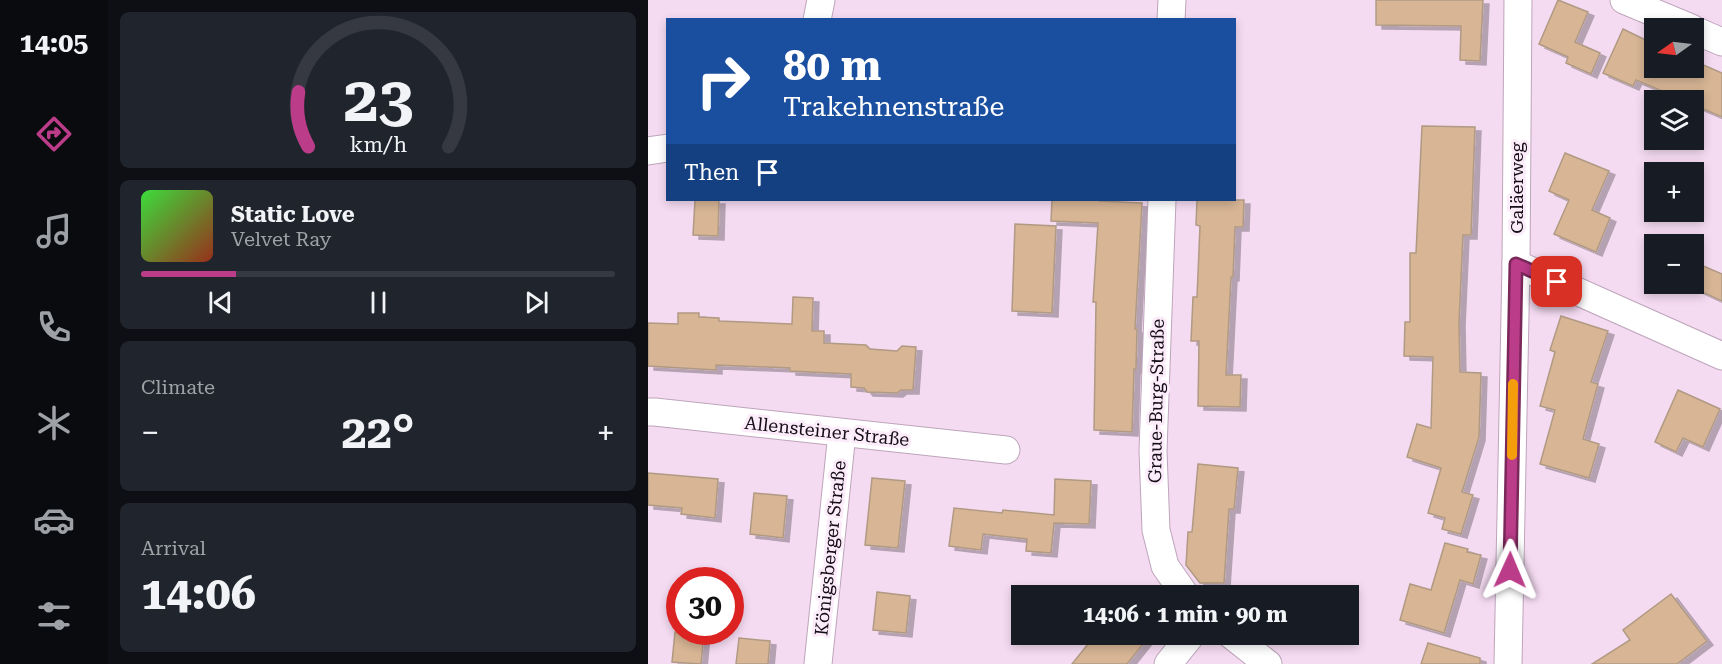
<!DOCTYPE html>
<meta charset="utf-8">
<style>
:root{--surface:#171b24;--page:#20242c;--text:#f1f3f6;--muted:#9ea1a6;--line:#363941;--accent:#bb3c89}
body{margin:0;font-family:"Roboto Serif",serif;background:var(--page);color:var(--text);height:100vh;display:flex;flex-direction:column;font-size:22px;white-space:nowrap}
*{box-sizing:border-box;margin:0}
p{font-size:20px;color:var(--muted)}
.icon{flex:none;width:33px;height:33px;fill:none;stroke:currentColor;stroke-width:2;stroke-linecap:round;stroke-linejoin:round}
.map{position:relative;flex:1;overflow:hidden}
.details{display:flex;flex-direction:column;gap:12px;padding:12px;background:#0d0f14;width:540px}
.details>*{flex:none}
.top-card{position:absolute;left:18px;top:18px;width:570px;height:183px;border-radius:0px;box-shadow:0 3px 9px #0003;background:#1a4fa0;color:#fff;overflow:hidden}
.needle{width:39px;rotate:256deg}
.controls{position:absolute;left:996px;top:18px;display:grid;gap:12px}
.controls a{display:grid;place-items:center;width:60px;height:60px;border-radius:0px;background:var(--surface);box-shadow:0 3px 9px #0003;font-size:30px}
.speed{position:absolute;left:18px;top:567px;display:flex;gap:12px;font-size:30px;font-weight:700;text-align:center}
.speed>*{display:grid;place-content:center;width:78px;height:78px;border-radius:50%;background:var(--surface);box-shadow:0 3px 9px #0003;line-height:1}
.speed .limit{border:9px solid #d22;background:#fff;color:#111}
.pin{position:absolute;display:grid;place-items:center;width:51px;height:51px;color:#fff;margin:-26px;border-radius:12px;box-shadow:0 3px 9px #0006}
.me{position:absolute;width:66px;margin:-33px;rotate:1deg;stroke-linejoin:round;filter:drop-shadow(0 0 4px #0008)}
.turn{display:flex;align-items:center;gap:21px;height:126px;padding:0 18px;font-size:27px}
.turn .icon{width:78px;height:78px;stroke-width:2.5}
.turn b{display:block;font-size:42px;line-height:51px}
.then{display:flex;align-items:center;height:57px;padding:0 18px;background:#0003;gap:12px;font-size:22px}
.big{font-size:45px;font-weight:700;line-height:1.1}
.details .card{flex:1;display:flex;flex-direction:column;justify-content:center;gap:9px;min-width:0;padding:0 21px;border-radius:9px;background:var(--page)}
.details .dial{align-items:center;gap:0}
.dial svg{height:156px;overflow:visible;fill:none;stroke:var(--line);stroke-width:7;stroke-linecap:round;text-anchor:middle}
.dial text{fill:var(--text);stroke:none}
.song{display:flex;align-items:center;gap:18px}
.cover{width:72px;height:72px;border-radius:9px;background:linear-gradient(135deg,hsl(120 70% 55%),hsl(10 70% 35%))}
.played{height:6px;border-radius:3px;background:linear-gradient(90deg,var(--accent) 20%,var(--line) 20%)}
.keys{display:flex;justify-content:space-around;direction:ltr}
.heat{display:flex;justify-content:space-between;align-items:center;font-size:33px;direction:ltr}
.trip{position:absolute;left:363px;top:585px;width:348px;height:60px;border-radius:0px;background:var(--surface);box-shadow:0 3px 9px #0003;font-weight:700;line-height:60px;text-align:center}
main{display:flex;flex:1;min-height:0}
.menu{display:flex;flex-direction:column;width:108px;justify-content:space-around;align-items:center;background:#090b0e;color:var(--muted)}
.menu .icon{width:42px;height:42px}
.menu .selected{color:var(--accent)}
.menu b{font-size:27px;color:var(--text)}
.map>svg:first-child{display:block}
</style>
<main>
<nav class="menu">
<b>14:05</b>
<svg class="icon selected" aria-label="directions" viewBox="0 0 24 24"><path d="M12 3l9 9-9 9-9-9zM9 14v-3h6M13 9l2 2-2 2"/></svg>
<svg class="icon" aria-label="music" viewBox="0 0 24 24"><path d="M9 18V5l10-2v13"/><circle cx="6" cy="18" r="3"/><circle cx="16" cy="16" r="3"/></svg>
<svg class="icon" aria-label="phone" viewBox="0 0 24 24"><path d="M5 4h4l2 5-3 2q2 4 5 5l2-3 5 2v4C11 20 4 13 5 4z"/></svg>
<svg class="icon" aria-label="climate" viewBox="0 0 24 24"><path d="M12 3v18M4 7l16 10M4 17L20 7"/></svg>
<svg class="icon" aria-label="car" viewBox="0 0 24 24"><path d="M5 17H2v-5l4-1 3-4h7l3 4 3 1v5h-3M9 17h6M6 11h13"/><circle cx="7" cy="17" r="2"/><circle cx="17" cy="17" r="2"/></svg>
<svg class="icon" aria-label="filters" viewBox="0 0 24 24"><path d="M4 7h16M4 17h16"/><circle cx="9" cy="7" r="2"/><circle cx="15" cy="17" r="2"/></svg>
</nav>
<section class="details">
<div class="card dial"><svg viewBox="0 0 100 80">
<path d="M14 69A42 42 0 1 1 86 69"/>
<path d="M14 69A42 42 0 0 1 9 41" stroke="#bb3c89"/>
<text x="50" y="56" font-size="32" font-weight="700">23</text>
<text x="50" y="72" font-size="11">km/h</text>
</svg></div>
<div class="card">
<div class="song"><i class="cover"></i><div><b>Static Love</b><p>Velvet Ray</p></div></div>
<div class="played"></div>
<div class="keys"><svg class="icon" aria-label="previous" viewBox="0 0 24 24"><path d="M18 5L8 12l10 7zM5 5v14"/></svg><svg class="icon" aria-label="pause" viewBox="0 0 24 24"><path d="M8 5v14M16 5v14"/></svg><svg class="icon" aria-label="next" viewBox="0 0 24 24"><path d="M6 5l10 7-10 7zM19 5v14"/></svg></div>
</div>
<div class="card"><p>Climate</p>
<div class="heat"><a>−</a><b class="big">22°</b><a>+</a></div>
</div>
<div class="card"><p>Arrival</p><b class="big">14:06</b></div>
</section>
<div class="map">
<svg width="1074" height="664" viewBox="0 0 1074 664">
<defs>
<filter id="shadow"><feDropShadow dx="6" dy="4" stdDeviation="0" flood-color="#0004"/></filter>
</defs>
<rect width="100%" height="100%" fill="#f5dbf2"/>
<g fill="#d7b595" stroke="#b19a84" stroke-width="1.5" filter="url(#shadow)">
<path d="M728,0H835L832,61L812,60L813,26L728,25Z"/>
<path d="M910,0L940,12L927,42L952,53L943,74L918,63L920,57L891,44Z"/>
<path d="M975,29L1006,44V68H1046V61L1074,73V117L1046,105V100H1035L988,80L985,86L955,73Z"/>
<path d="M774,126L827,127L823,235H815L811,322L812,372L833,373L831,437L814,492L825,495L813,534L794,529L797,518L780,513L793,468L759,457L769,424L783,428L785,357L756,356L757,322H762V253H768Z"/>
<path d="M917,153L961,171L944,210L962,218L948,252L906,234L921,200L901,191Z"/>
<path d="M47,200H71L70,236L45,235Z"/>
<path d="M404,200H451V201L494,203L487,329H489L488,369H486L484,432L446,430L448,302H445L450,223L403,221Z"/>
<path d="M549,200H596L595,227H587L585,277H583L578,375H593L592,407L550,406L551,341H543L545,297H549L552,226L548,225Z"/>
<path d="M367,224L408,226L404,313L364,311Z"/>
<path d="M1046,262L1074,274V301L1046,288Z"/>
<path d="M145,297L165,298L164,331H176V343L218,345L222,349L249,351L254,346L268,347L265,390H253L249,393L219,392L216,388L203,387V374L142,371V368L68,365V370L0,366V323L30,324V313H51V317L71,318V321L144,324Z"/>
<path d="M913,316L960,331L943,382L950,384L935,439L951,444L941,478L892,464L907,410L892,406L907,352L902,350Z"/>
<path d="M1030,390L1072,409L1055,447L1035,438L1028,452L1007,442Z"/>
<path d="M550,464L590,468L586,509H581L576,583H552L538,565L540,532H544Z"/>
<path d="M0,473L70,479L67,518L33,514L34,508L0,505Z"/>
<path d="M224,478L257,481L250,548L217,545Z"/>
<path d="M407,479L443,481L441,524L406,523L403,553L378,551L379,539L335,534L333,550L301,546L306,508L354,513L355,510L406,515Z"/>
<path d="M106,493L139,496L135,538L102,534Z"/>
<path d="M797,543L820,549L819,552L833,555L825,584L812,580L796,633L752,620L762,584L783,590Z"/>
<path d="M229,592L262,596L258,633L225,630Z"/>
<path d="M1023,594L1059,641L1029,664H944L982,640L975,630Z"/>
<path d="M27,632H56L53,664L24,662Z"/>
<path d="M448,634H503L479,664H424Z"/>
<path d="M91,638L122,641L120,664H88Z"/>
<path d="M780,643L832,658V664H773Z"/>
</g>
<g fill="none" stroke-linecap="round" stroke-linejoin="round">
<defs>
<g id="minor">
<path d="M976,0L1043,28"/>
<path d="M169,20L173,0"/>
<path d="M523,20L524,0"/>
<path d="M1046,30L1074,42"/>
<path d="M0,151L20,148"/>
<path d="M514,200L505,451L508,530L517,566L538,596"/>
<path d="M868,264L1074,356"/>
<path d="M0,412H7L358,450"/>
<path d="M582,634L620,664"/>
<path d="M170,664L194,433"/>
<path d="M520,664L544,634"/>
<path d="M860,664L868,264L870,0"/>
</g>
</defs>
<use href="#minor" stroke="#bda5bb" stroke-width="29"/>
<use href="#minor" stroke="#fff" stroke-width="27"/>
</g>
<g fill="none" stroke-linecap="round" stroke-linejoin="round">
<defs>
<path id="route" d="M862,570L868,264L909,282"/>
</defs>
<use href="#route" stroke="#7a2759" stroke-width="15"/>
<use href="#route" stroke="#bb3c89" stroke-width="10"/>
<path stroke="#f59e0b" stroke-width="10" d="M864,455L865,384"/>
</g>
<g text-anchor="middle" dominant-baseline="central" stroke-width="6" stroke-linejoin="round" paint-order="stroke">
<g font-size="18" fill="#150d15" stroke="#fcecfa">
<text transform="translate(868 188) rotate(-90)">Galäerweg</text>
<text transform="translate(508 401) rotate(-89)">Graue-Burg-Straße</text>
<text transform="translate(179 431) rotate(6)">Allensteiner Straße</text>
<text transform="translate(182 548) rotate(-84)">Königsberger Straße</text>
</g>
</g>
</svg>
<div class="controls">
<a><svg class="needle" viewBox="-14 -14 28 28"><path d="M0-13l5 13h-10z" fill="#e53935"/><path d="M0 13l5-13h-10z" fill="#9ea1a6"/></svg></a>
<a><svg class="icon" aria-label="layers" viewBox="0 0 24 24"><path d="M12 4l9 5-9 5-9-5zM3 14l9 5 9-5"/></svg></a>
<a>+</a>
<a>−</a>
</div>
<div class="speed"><div class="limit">30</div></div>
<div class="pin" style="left:909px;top:282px;background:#d93025"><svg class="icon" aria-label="arrive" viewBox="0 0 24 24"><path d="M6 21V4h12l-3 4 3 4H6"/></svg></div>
<svg class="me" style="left:862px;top:570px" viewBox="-20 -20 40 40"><path d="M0-17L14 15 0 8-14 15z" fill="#bb3c89" stroke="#fff" stroke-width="4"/></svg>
<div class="trip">14:06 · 1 min · 90 m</div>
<div class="top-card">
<div class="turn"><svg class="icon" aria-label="right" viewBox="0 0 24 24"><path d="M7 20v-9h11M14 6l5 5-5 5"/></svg><div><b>80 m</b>Trakehnenstraße</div></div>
<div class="then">Then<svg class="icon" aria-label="arrive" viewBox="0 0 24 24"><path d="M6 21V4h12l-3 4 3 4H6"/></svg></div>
</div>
</div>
</main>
